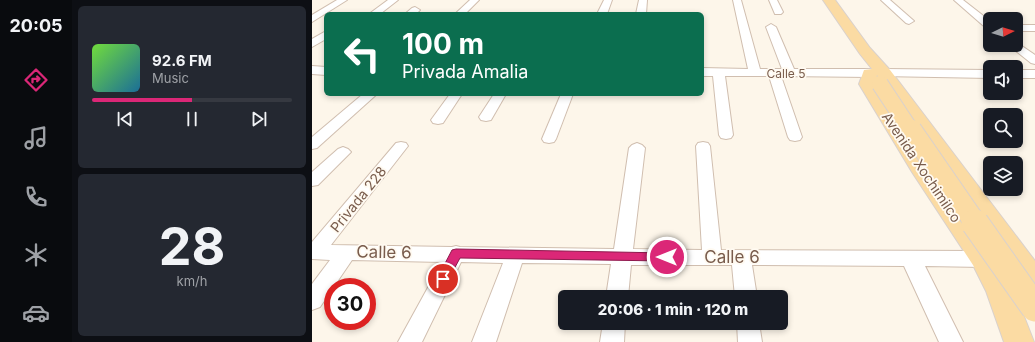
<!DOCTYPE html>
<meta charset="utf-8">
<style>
:root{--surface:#171b24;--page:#242831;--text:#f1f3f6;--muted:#9ea1a6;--line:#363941;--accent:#db2777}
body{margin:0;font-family:Inter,sans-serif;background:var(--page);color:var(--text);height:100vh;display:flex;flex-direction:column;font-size:15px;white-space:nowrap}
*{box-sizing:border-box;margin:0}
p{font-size:13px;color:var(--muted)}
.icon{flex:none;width:22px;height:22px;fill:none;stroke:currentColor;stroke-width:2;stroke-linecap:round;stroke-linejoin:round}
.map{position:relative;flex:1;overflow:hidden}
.panel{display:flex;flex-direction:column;gap:6px;padding:6px;background:#0d0f14;width:240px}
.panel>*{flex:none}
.hud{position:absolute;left:12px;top:12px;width:380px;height:84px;border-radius:6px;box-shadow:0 2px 6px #0003;background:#0b6e4f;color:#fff;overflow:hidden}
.needle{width:26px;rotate:85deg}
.controls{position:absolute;left:671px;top:12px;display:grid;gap:8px}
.controls a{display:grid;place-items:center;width:40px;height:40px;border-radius:6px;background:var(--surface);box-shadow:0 2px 6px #0003;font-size:20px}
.speed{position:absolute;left:12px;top:278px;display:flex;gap:8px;font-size:20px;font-weight:700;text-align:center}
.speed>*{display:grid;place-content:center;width:52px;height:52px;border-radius:50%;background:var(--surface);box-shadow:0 2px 6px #0003;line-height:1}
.speed .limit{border:6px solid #d22;background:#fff;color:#111}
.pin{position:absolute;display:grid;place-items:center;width:34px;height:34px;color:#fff;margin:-17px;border:2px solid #fff;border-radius:50%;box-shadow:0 1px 4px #0007}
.me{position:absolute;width:44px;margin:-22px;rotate:270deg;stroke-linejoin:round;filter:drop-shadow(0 0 3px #0008)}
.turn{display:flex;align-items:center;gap:14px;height:84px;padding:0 12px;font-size:18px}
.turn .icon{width:52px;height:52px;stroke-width:2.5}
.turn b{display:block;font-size:28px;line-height:34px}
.panel .card{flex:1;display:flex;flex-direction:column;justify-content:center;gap:6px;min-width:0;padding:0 14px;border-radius:6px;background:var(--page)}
.panel .dial{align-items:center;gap:0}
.dial b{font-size:52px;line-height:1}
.song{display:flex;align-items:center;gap:12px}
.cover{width:48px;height:48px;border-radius:6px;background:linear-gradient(135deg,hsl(100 70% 55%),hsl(200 70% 35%))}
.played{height:4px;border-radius:2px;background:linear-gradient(90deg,var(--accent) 50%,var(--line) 50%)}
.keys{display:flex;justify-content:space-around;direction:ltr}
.trip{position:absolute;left:246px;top:290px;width:230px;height:40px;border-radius:6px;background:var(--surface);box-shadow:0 2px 6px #0003;font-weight:800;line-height:40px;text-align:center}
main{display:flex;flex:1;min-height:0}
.dock{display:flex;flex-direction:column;width:72px;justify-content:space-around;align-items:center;background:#090b0e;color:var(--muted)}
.dock .icon{width:28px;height:28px}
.dock .on{color:var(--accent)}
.dock b{font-size:18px;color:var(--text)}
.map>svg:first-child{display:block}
</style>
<main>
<nav class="dock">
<b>20:05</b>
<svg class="icon on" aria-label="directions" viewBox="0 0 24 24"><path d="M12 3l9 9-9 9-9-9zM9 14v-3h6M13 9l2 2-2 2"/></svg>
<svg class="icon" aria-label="music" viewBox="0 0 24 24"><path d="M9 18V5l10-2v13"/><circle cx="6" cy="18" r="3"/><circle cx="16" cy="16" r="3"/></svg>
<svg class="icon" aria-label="phone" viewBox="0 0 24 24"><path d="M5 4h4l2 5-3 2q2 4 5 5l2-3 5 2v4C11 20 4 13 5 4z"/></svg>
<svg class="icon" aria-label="climate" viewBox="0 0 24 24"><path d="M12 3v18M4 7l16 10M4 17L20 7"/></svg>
<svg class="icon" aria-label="car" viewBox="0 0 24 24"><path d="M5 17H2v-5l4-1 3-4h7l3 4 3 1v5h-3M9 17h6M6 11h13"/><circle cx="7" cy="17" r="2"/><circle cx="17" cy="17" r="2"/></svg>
</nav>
<section class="panel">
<div class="card">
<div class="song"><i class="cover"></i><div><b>92.6 FM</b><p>Music</p></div></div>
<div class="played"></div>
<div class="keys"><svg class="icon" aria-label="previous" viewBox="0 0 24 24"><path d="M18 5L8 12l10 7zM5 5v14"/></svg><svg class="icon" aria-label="pause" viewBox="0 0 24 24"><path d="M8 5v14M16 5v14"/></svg><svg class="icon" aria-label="next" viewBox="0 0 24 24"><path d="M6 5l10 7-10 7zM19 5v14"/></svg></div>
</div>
<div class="card dial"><b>28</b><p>km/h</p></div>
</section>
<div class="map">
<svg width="723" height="342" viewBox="0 0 723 342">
<rect width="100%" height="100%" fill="#fdf6ea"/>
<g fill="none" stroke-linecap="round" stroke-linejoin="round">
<defs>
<g id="minor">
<path d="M25,0H35L0,22V15Z"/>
<path d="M76,0H86L68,14H57Z"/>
<path d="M158,0H167L153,14H143Z"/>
<path d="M292,0H300L295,14H285Z"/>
<path d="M327,0H335L334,14H324Z"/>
<path d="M421,0H429L448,69H470L454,27L459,24L464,27L482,69H558L562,70L564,73L562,76L558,77L469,76L490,137L488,140L483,141L478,140L476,137L457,76H413L421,135L419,138L414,139L409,138L407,135L401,76H390V68L436,69Z"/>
<path d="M457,0H465L471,12L469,14H463Z"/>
<path d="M569,0H578L602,21L597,24L594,23Z"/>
<path d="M642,0H651L678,21V29L674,28Z"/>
<path d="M103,7L108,10L104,14H93L100,8Z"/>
<rect x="704" y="25" width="19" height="6"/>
<path d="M14,31V39L0,47V39Z"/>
<path d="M704,42L723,55V64L719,63L699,47L698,45H704Z"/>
<path d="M0,66L14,67V75L0,74Z"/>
<path d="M572,69L678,70V78L568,76L566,73L568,70Z"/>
<rect x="704" y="70" width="19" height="8"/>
<path d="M51,94H65L5,148L0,149V137Z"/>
<path d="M138,94H150L131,123L126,124L121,123L119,120Z"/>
<path d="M182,94H194L179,120L174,121L169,120L167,117Z"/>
<path d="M249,94H261L244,139L242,142L237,143L232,142L230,139Z"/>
<path d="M89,142L94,143L96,146L19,245L140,247L144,246L148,247L302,249L317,148L320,145L325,143L330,145L333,148L321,249L390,250L384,146L386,143L391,142L396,143L398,146L409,250L671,251L678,254L681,259L678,264L671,267L613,266L651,342H627L592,266L440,265L445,297H423L420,265H319L316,297H294L299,264L210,263L184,342H160L191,263L149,262L110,342H86L130,262L40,260L8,307L0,310V284L18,260L0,259V242L84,143Z"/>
<path d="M31,147L36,149L39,152L6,185L0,186V172L26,149Z"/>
<path d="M291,323H313L312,342H288Z"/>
<path d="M425,323H447L450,342H426Z"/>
</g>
<path id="major" d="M511,0H523L558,48L578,70L723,261V292L713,289L565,75L563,84L618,167L680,252L702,291L722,342H692L674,291L661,265L600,172L547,84L552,70L560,69L548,54Z"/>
</defs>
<use href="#minor" stroke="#d0beaf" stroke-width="2"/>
<use href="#major" stroke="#d9d1cd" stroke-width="2"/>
<use href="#minor" fill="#fff" fill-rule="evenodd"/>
<use href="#major" fill="#fbdba3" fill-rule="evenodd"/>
<defs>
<path id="major-bridge-far2" d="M568,84L599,131"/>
<path id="major-bridge-far1" d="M599,130L664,224"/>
<path id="major-bridge" d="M663,223L723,308"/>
</defs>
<use href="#major-bridge-far2" stroke="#d9d1cd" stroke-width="18" stroke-linecap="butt"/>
<use href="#major-bridge-far1" stroke="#d9d1cd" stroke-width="23" stroke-linecap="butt"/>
<use href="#major-bridge" stroke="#d9d1cd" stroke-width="29" stroke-linecap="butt"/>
<use href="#major-bridge-far2" stroke="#fbdba3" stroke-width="16"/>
<use href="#major-bridge-far1" stroke="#fbdba3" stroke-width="21"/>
<use href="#major-bridge" stroke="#fbdba3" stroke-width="27"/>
</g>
<path fill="#db2777" stroke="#8e194d" d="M144,249L355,253L359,254L361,257L359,260L355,261L148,258L135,282L131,283L127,282L125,279L127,275L140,250Z"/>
<g text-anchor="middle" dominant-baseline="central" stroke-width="3.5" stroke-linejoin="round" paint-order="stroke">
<g font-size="12" fill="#795c4c" stroke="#fffaf1">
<text x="474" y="73">Calle 5</text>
</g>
<g font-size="14" fill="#795c4c" stroke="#fffaf1">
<text transform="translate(610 167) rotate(56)">Avenida Xochimilco</text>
<text transform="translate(46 199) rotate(-51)">Privada 228</text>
</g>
<g font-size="17" fill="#795c4c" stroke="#fffaf1">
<text transform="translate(72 252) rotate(1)">Calle 6</text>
<text x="420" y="257">Calle 6</text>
</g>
</g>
</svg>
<div class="controls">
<a><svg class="needle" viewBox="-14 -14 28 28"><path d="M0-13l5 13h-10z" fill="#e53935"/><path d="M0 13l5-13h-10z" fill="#9ea1a6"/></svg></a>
<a><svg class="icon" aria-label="sound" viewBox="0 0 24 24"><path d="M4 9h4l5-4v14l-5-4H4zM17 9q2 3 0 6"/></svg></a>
<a><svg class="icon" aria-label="search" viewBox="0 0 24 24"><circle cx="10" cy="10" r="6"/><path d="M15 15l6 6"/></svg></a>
<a><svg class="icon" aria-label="layers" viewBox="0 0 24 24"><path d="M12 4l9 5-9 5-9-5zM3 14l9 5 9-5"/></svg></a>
</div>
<div class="speed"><div class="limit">30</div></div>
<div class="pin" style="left:131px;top:279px;background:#d93025"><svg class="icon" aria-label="arrive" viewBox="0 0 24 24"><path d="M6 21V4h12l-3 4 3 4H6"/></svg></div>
<svg class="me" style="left:355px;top:257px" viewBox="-20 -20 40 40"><circle r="17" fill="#db2777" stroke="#fff" stroke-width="3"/><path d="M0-11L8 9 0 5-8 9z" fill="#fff"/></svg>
<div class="trip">20:06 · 1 min · 120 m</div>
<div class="hud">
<div class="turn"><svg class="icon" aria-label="left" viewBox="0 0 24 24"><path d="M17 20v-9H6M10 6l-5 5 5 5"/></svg><div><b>100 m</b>Privada Amalia</div></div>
</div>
</div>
</main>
